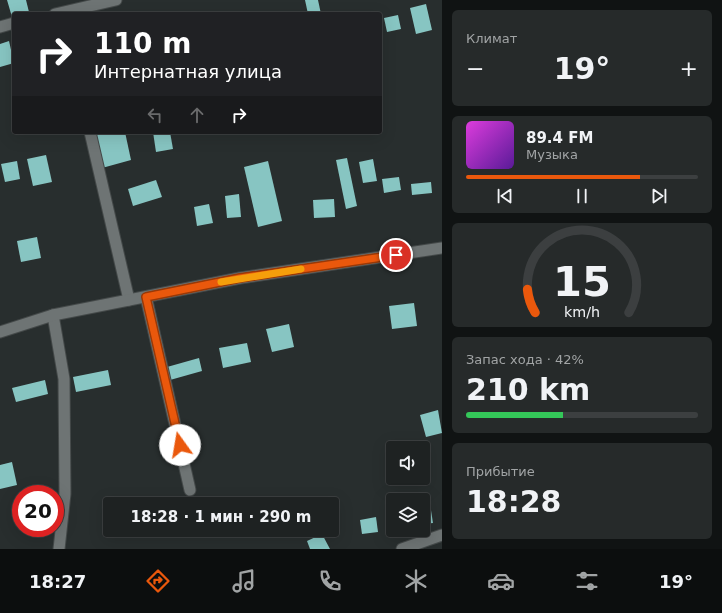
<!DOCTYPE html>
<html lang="ru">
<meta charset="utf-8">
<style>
:root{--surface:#1e2222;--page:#262a2a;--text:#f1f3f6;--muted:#a1a4a5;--line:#3c3f40;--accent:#ea580c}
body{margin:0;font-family:"DejaVu Sans",sans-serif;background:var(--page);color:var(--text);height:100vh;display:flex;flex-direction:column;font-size:15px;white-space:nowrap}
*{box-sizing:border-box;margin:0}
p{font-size:13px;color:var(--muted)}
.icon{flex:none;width:22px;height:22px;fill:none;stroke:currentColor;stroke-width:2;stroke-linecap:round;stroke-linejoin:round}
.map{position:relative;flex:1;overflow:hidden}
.details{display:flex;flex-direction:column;gap:10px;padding:10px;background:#101313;width:280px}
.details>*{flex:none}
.hud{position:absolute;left:12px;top:12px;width:370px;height:122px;border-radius:4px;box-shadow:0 4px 16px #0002,0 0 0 1px var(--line);background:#202124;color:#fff;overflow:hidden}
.controls{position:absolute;left:386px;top:441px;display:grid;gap:8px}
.controls a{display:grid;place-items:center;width:44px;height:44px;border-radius:4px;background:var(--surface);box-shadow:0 4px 16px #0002,0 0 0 1px var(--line);font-size:20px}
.speed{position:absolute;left:12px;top:485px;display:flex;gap:8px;font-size:20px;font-weight:700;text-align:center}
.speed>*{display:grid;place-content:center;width:52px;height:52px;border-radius:50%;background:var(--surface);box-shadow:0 4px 16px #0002,0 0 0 1px var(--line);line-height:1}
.speed .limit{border:6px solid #d22;background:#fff;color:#111}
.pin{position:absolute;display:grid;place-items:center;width:34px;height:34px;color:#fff;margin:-17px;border:2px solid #fff;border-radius:50%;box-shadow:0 1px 4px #0007}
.me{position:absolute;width:44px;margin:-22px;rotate:347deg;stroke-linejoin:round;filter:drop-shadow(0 0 3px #0008)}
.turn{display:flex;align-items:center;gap:14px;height:84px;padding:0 16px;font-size:18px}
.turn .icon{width:52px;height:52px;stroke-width:2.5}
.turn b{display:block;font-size:28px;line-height:34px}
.lanes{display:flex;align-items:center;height:38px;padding:0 16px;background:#0003;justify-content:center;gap:20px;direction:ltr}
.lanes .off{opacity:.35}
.big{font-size:30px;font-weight:600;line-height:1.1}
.details .card{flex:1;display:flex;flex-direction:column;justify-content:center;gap:6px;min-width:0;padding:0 14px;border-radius:6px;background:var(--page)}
.details .dial{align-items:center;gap:0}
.dial svg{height:104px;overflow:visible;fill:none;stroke:var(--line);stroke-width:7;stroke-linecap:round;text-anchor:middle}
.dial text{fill:var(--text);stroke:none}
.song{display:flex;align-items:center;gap:12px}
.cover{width:48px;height:48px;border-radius:6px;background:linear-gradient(135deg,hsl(300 70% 55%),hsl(270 70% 35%))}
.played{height:4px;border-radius:2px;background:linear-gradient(90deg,var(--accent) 75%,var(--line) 75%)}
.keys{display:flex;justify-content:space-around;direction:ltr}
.heat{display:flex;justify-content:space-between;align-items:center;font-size:22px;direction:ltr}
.charge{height:6px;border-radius:3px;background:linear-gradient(90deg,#34c759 42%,var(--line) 0)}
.trip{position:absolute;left:103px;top:497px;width:236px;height:40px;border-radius:4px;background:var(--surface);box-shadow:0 4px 16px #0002,0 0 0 1px var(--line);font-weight:600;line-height:40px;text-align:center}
.tab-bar{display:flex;height:64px;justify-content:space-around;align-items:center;background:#0c0e0e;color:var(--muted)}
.tab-bar .icon{width:28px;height:28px}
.tab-bar .current{color:var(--accent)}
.tab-bar b{font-size:18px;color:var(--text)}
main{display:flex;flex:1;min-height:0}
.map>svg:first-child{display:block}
</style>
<main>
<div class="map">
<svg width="442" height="549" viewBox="0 0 442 549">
<rect width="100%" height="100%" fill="#282e2e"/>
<g fill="#87c5c2">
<path d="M7,0H26L29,12L14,14V16L12,17Z"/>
<path d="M305,0H318L321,14H308Z"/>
<path d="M426,4L432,30L416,34L410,8Z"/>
<path d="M398,15L401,29L387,32L384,18Z"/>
<path d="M9,41L14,63L0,67V44Z"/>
<path d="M105,132H125L131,160L102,168L96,134Z"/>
<path d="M153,132H170L173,149L156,152Z"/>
<path d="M46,155L52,182L33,186L27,159Z"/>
<path d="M347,158L357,206L346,209L336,160Z"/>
<path d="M373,159L377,181L363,183L359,162Z"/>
<path d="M17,161L20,179L5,182L1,164Z"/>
<path d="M268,161L282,221L258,227L244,167Z"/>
<path d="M399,177L401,190L384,193L382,179Z"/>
<path d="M156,180L162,197L133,206L128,189Z"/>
<path d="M431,182L432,193L412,195L411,184Z"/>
<path d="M239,194L241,217L227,218L225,196Z"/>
<path d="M334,199L335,217L314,218L313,200Z"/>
<path d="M209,204L213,223L197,226L194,207Z"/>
<path d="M37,237L41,258L21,262L17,241Z"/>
<path d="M414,303L417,326L392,329L389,306Z"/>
<path d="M289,324L294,347L272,352L266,329Z"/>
<path d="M247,343L251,362L223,368L219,348Z"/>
<path d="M199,358L202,371L170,380L167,367Z"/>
<path d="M108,370L111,385L76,392L73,377Z"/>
<path d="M45,380L48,394L16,402L12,388Z"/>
<path d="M438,410L442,433L426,437L420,415Z"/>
<path d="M12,462L17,485L0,489V465Z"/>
<path d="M430,504L433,523L423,524V505Z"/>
<path d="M376,517L378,532L362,534L360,520Z"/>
<path d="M322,534L330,549H310L307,541Z"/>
</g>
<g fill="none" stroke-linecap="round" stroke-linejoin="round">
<defs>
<g id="minor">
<path d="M55,14L116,0"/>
<path d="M0,27L14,23"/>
<path d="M90,132L129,300"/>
<path d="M146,297L190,490"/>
<path d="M53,315L64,379L65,494L59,549"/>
<path d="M0,332L53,315L240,278L442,248"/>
<path d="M402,549L442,535"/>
</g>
</defs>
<use href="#minor" stroke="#444949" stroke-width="13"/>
<use href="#minor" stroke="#6e7474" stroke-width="11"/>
</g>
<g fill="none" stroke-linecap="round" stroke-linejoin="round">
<defs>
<path id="route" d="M180,445L146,297L240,278L396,255"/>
</defs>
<use href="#route" stroke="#983908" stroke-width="10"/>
<use href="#route" stroke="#ea580c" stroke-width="7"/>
<path stroke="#f59e0b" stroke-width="7" d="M221,282L301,269"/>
</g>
</svg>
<div class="controls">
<a><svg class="icon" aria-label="sound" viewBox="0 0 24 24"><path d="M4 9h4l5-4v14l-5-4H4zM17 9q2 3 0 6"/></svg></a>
<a><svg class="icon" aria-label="layers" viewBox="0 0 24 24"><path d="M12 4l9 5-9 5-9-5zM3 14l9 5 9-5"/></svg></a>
</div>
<div class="speed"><div class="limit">20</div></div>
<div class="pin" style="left:396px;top:255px;background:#d93025"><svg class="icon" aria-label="arrive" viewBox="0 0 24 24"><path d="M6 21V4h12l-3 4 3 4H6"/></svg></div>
<svg class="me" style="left:180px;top:445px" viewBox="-20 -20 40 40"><circle r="19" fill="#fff"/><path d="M0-13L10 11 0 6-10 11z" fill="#ea580c"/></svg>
<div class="trip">18:28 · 1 мин · 290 m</div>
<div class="hud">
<div class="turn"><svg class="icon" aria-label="right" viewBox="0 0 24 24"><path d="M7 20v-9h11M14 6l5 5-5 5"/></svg><div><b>110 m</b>Интернатная улица</div></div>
<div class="lanes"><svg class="icon off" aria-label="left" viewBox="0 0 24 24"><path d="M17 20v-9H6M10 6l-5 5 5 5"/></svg><svg class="icon off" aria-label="ahead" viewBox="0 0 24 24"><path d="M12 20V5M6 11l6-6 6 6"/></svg><svg class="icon" aria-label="right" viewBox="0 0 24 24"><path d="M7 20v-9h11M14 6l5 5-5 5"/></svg></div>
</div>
</div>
<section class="details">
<div class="card"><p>Климат</p>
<div class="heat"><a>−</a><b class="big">19°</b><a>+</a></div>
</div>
<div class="card">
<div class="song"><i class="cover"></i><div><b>89.4 FM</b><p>Музыка</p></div></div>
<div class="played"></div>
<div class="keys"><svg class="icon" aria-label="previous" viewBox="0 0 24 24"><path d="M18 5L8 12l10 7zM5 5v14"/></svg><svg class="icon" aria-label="pause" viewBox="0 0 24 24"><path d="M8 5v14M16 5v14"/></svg><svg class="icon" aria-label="next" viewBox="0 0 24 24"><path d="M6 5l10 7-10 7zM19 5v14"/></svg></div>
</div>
<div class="card dial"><svg viewBox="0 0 100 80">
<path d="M14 69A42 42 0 1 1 86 69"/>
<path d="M14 69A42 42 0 0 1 8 51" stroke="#ea580c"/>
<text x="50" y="56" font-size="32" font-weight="700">15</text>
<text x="50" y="72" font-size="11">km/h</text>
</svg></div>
<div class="card"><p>Запас хода · 42%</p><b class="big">210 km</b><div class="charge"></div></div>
<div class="card"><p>Прибытие</p><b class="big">18:28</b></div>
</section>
</main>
<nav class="tab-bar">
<b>18:27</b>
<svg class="icon current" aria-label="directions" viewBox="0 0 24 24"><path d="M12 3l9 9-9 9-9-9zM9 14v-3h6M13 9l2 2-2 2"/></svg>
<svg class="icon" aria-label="music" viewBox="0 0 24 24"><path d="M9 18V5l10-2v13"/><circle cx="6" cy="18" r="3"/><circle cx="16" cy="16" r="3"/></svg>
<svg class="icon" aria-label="phone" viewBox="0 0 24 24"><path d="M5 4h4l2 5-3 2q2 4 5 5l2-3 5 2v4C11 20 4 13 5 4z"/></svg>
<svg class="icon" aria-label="climate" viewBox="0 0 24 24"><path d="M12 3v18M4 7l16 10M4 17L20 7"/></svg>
<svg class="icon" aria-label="car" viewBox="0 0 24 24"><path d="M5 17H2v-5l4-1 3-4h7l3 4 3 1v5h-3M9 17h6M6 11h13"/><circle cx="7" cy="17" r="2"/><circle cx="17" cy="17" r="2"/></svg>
<svg class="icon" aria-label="filters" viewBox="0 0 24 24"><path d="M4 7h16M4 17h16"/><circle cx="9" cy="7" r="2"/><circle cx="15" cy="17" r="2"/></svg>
<b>19°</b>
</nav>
